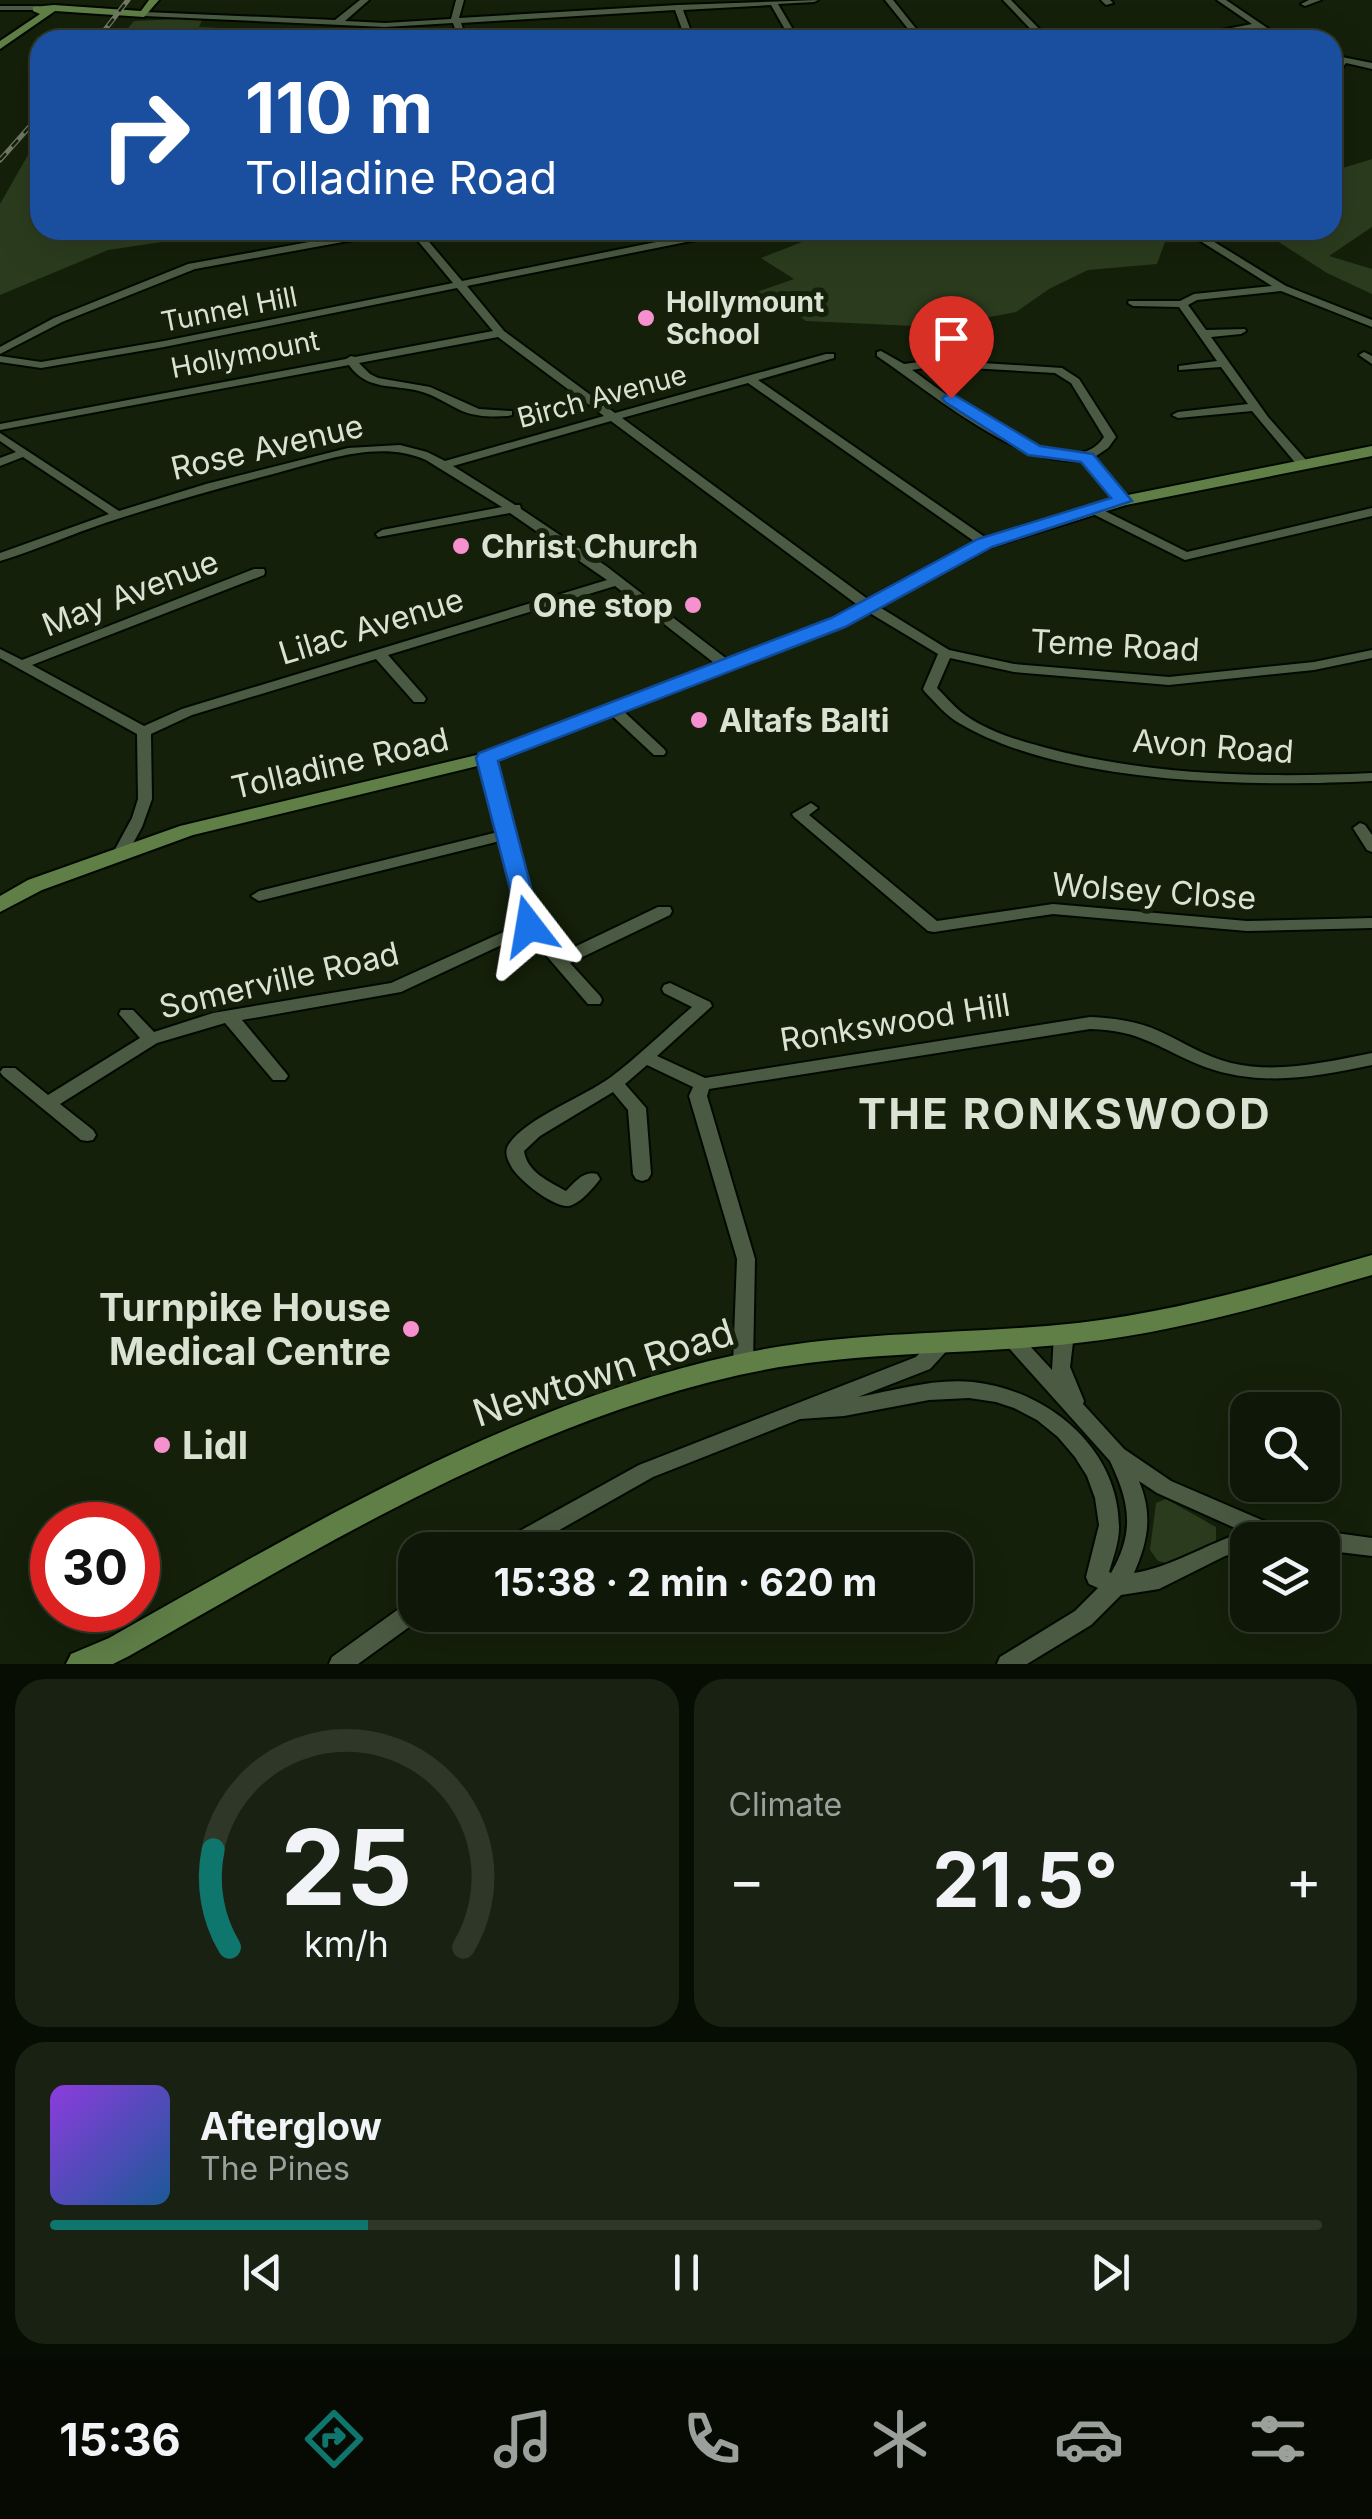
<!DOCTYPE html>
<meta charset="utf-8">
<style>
:root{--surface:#0f1808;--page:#182112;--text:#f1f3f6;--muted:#9ba09c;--line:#2f3729;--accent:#0f766e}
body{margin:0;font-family:Inter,sans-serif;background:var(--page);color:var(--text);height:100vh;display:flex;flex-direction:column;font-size:38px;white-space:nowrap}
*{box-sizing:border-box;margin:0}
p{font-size:32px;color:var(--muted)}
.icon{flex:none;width:55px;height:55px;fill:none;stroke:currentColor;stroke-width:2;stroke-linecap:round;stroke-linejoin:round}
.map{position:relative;height:1664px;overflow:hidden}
.panel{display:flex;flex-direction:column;gap:15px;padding:15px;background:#080d04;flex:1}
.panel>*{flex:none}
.guide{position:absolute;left:30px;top:30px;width:1312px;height:210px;border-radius:30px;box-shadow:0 10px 40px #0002,0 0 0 2px var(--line);background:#1a4fa0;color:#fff;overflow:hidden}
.tools{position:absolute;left:1230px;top:1392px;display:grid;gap:20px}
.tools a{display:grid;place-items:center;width:110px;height:110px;border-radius:20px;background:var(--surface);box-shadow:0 10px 40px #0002,0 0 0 2px var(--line);font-size:50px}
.speed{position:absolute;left:30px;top:1502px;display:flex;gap:20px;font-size:50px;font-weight:700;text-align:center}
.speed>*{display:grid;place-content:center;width:130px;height:130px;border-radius:50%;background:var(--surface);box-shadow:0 10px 40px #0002,0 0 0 2px var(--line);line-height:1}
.speed .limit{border:15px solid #d22;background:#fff;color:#111}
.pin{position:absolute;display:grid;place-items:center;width:85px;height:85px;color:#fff;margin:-102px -42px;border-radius:50% 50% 50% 0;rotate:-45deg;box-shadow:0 0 10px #0007}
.pin .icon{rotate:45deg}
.me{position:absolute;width:110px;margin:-55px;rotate:346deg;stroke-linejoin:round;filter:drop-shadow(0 0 8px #0008)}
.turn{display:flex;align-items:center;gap:35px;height:210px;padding:0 50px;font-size:45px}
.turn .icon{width:130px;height:130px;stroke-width:2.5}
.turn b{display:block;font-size:70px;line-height:85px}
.big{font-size:75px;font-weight:700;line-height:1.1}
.panel .tile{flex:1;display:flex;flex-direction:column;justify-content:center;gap:15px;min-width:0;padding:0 35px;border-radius:30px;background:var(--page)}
.panel .dial{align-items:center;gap:0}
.dial svg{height:260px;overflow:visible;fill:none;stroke:var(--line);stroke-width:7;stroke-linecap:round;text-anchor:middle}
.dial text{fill:var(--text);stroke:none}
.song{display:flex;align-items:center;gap:30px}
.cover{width:120px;height:120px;border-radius:15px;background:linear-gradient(135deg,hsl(270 70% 55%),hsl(210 70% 35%))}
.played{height:10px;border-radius:5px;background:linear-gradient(90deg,var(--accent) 25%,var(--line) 25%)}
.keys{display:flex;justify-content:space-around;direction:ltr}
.heat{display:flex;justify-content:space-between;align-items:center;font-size:55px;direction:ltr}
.panel .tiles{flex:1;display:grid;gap:15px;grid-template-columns:1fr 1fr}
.tile:last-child{grid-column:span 2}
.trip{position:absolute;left:398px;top:1532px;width:575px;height:100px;border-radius:30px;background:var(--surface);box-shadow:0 10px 40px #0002,0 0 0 2px var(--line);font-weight:700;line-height:100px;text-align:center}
.tabs{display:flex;height:160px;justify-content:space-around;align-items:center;background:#060a03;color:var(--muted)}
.tabs .icon{width:70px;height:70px}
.tabs .selected{color:var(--accent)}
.tabs b{font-size:45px;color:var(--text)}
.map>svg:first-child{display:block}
</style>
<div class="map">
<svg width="1372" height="1664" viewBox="0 0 1372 1664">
<rect width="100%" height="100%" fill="#14200a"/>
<g fill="#2b3c1e">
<path d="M203,18L199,27L284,31L280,40H118L134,21Z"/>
<path d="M40,134V230H242L108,250L0,295V204Z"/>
<path d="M1372,159V227L1329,256L1372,269V294L1327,273L1260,230H1332L1333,171Z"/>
<path d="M833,230H1189V231L1165,242L1157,264L1088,270L1049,289L1016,312L937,327L806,321L784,305L757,309L751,294L794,279L761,258Z"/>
<path d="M1166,1499L1216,1527V1542L1170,1564L1158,1561L1150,1550L1156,1503Z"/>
</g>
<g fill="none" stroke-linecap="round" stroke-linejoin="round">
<defs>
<g id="street">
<path d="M360,0H369L345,21L385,23L451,19L456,0H464L459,18L678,5L818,0L814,2L778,4L799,40H791L771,5L683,10L692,34L688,36L522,40L526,38L683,32L675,10L461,23L467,40H459L453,23L385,27L144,16L140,14L144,12L335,20Z"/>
<path d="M885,0H893L925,40H917Z"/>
<path d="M1003,0H1011L1050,40H1041Z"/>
<path d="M1101,0H1110L1113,3L1106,5Z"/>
<path d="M1217,0H1226L1285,40H1275L1258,28L1189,40H1170L1252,24Z"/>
<path d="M1309,0H1321L1305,6L1301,4Z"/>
<path d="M0,6H38L42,8L38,10H0Z"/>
<path d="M1332,55L1372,63V69L1346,63L1332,80V70L1338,61L1332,60Z"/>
<path d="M375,230H397L392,233L195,269L62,322L0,354V347L54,318L188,264Z"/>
<path d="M409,230H419L462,281L716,230H736L731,233L467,286L504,331L615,413L826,354H834V358L758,380L989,540V546H981L748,383L622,418L873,603L949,650L1014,664L1169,677L1314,662L1372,650V658L1314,670L1169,685L1014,672L950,658L937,688C946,697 955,708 965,715C987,731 1017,740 1043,747C1149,776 1263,778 1372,773V781C1253,787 1063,785 959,723C946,716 935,702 925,692L923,689L938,654L863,609L611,421L453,466L515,505H520L521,509L606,566L732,663L734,666L732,669H722L615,586L388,655L424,696L426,699L424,702H414L376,659L192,715L151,734L152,799L142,827L126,856H116L113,853L132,818L138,799L137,734L0,658V649L22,660L254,569H264L265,572L264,575L32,665L144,726L182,709L607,580L510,513L378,537L376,534L382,530L502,507L426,460C379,439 323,461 277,473C220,488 163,504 108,522C72,534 36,550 0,561V553L109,514L23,457L0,466V458L16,452L0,441V433L119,511L206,484L348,448L400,445L427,452L445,461L604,416L498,337L359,363L370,374L378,378L430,387L479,409L512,411V415L508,416C492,417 477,417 462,411C447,404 435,395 419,391C393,384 367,391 349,365L0,430V424L346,359L351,356L355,357L493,331L457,288L164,347L41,368L0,362V356L41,362L164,341L453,283Z"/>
<path d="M1198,232L1286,286L1372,320V327L1281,291L1197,300L1188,305L1206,330L1245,329L1246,331L1241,334L1211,337L1268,417L1306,460V466H1298L1252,411L1178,418L1172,415L1178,412L1248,404L1221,367L1179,370V366L1217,361L1179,307L1133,306L1128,303L1129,301H1180L1194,294L1272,286L1194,237V233Z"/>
<path d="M881,351L904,364L935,360L1062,368L1079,379L1116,437L1108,448L1093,458L1129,501L1127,504H1119L1083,460C1020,470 928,390 877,356V352ZM935,366L1055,373L1071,383L1104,437C1067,493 949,395 912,370Z"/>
<path d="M1364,352L1372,356V364L1359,355Z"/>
<path d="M1093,505L1187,552L1372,508V516L1185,560L1089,512L1087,509Z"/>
<path d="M614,706L619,707L664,749L666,752L664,755H654L609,713L607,710Z"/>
<path d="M487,754L494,758L537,924L562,953L658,907H670L672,911L670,915L570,963L600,996L602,1000L600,1004H588L527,933L401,992L242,1020L285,1072L288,1076L285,1080H273L225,1023L157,1043L60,1104L93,1130L96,1135L93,1140L87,1141L81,1140L3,1076L0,1072L3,1068H15L48,1095L140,1038L119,1014L121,1010H133L154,1032L213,1013L391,983L521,924L500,841L259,901L251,896L259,891L498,832L480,758Z"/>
<path d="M811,803L818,808L809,815L937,921L1053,904L1247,921L1372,918V928L1247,931L1053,914L934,932L928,931L794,817L792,814Z"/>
<path d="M1360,823L1365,825L1372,835V852L1367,850L1353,828Z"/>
<path d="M670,983L710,1002L712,1006L657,1056L705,1078L1090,1017C1114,1018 1137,1021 1159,1031C1183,1042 1206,1057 1231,1063C1278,1074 1326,1062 1372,1053V1065C1316,1077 1261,1087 1205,1067C1160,1050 1143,1030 1090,1029L709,1089L707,1096L755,1259L753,1364L750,1370L743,1372L736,1370L733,1364L737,1259L689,1096L693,1087L647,1065L625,1084L646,1108L651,1174L648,1179L642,1181L636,1179L633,1174L628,1110L613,1092L540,1136L524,1151C527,1172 548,1181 566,1191C575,1182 584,1170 597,1174L600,1179C594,1187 582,1201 572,1205C558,1212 517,1179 511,1166C507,1159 504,1151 509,1144C526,1118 584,1097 611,1077C639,1056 665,1030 692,1007L664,993L662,989L664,985Z"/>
<path d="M1064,1326L1071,1329L1074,1334L1070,1367L1084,1401L1083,1404L1124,1449L1171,1481L1271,1524L1372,1538V1556L1322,1550V1540H1248V1549L1225,1556L1159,1589L1121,1595L1091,1625L1027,1664H997L1000,1657L1075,1611L1098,1588L1089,1584L1086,1577L1099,1525L1095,1498L1087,1476L1075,1457L1058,1437L1037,1420L1014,1408L996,1402L969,1398L929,1400L844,1416L800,1419L653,1477L524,1550H494L498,1543L639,1465L916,1357C926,1348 936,1333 951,1337L954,1343L930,1369L858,1397C896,1390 935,1378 973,1382C1047,1390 1119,1448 1119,1527C1119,1543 1113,1558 1109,1572L1111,1573C1135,1532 1130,1503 1110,1461L1000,1338L1003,1332L1010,1330L1017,1332L1052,1370L1054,1334L1057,1329ZM1139,1481L1157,1493L1244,1532C1206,1544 1172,1567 1134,1573C1148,1541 1153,1515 1139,1481Z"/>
<path d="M415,1600V1615H423V1617L358,1664H329L332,1657L407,1603Z"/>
</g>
<g id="secondary">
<path d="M149,0H159L144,17L55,11L0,49V41L40,14L33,11V7L54,5L141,11Z"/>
<path d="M1372,446V456L1126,505L991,547L844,626L494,762L193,835L42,890L0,912V896L28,880L180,826L481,754L832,618L979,539L1123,496Z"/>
<path d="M1372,1255V1275C1275,1303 1178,1332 1077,1343C965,1356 850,1350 739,1375C519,1425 323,1546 129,1656L113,1664H66L71,1654L109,1638C309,1526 513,1402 740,1354C851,1330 965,1335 1078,1323C1178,1311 1275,1283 1372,1255Z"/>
</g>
</defs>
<use href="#street" stroke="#020900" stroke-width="4"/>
<use href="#secondary" stroke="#020900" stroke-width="4"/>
<use href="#street" fill="#4b5a42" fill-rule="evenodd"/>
<use href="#secondary" fill="#5f7f47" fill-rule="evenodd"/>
<defs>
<g id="rail">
<path d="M97,40L128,0"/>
<path d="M0,160L40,115"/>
</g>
</defs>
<use href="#rail" stroke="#6f7966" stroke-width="5"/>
<use href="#rail" stroke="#14200a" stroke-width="2.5" stroke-dasharray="9" stroke-linecap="butt"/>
</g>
<path fill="#1a73e8" stroke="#114b97" stroke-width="2.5" d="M951,393L1040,446L1093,454L1132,501L992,547L845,627L498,761L541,926L537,931H521L476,758L479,753L831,618L978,539L1111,498L1081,462L1028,455L945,402L942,398Z"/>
<g fill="#f690cf" stroke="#14200a" stroke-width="4">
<circle cx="646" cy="318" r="10"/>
<circle cx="461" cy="546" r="10"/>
<circle cx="693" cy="605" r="10"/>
<circle cx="699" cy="720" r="10"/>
<circle cx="411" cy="1329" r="10"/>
<circle cx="162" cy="1445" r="10"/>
</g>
<g text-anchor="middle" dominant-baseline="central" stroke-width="10" stroke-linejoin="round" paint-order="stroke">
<g font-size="28" font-weight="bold" fill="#dae2d4" stroke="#14200a" text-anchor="start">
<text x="666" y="302">Hollymount<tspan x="666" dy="32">School</tspan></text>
</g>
<g font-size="28" fill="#dae2d4" stroke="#14200a">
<text transform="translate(229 309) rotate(-11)">Tunnel Hill</text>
<text transform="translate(245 354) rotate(-11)">Hollymount</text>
<text transform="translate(602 396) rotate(-15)">Birch Avenue</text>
</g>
<g font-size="32" fill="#dae2d4" stroke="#14200a">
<text transform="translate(267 447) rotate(-13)">Rose Avenue</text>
<text transform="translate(130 593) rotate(-21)">May Avenue</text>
<text transform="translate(371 626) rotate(-17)">Lilac Avenue</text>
<text transform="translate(1115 645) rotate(3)">Teme Road</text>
<text transform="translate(1213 746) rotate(4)">Avon Road</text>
<text transform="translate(340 763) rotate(-13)">Tolladine Road</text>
<text transform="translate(1154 891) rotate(4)">Wolsey Close</text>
<text transform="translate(279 980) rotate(-13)">Somerville Road</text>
<text transform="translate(895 1022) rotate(-9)">Ronkswood Hill</text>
</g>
<g font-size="32" font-weight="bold" fill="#dae2d4" stroke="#14200a" text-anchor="start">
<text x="481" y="546">Christ Church</text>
<text x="673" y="605" text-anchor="end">One stop</text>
<text x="719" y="720">Altafs Balti</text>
</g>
<g font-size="38" font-weight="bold" fill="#dae2d4" stroke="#14200a" text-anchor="end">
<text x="391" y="1307">Turnpike House<tspan x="391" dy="44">Medical Centre</tspan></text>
<text x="182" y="1445" text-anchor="start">Lidl</text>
</g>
<g font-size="38" fill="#dae2d4" stroke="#14200a">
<text transform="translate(603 1372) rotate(-18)">Newtown Road</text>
</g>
<g font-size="42" font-weight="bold" letter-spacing="2.5" fill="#dae2d4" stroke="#14200a">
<text x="1065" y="1113">THE RONKSWOOD</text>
</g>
</g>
</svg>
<div class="tools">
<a><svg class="icon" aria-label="search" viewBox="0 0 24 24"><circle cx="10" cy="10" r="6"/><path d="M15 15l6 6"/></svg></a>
<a><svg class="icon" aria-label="layers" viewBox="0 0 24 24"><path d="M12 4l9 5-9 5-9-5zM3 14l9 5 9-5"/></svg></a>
</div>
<div class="speed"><div class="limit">30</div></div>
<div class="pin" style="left:951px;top:398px;background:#d93025"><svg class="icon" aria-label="arrive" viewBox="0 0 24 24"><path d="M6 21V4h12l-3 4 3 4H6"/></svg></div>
<svg class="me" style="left:529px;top:926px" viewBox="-20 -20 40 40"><path d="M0-17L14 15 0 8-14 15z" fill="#1a73e8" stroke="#fff" stroke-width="4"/></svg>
<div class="trip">15:38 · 2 min · 620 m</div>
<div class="guide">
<div class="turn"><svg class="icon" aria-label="right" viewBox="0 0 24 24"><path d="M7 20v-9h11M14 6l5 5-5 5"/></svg><div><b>110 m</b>Tolladine Road</div></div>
</div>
</div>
<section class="panel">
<div class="tiles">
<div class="tile dial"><svg viewBox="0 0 100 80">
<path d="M14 69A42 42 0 1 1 86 69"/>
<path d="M14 69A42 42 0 0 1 9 39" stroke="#0f766e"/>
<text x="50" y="56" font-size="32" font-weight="700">25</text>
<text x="50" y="72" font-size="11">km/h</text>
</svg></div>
<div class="tile"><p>Climate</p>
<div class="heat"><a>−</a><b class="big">21.5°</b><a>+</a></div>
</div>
<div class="tile">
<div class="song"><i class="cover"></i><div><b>Afterglow</b><p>The Pines</p></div></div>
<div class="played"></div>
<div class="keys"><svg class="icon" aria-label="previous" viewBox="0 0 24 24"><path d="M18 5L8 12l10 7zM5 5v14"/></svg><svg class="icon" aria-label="pause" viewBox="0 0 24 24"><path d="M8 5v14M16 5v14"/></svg><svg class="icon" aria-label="next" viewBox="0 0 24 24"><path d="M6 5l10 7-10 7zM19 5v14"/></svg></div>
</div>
</div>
</section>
<nav class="tabs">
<b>15:36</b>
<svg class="icon selected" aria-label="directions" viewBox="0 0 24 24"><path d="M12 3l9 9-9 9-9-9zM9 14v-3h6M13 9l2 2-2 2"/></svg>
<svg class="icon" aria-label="music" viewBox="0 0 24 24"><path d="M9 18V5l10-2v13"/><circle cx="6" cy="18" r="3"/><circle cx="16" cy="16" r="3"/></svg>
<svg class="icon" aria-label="phone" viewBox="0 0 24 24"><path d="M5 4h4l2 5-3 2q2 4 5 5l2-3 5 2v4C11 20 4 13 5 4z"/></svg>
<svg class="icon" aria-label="climate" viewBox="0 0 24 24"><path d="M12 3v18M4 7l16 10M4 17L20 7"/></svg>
<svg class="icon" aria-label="car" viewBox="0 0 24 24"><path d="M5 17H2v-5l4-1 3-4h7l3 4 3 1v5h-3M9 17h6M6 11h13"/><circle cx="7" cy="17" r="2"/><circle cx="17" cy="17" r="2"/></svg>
<svg class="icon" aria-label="filters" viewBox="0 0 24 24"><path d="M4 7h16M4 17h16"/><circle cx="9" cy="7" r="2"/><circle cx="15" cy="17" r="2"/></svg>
</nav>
